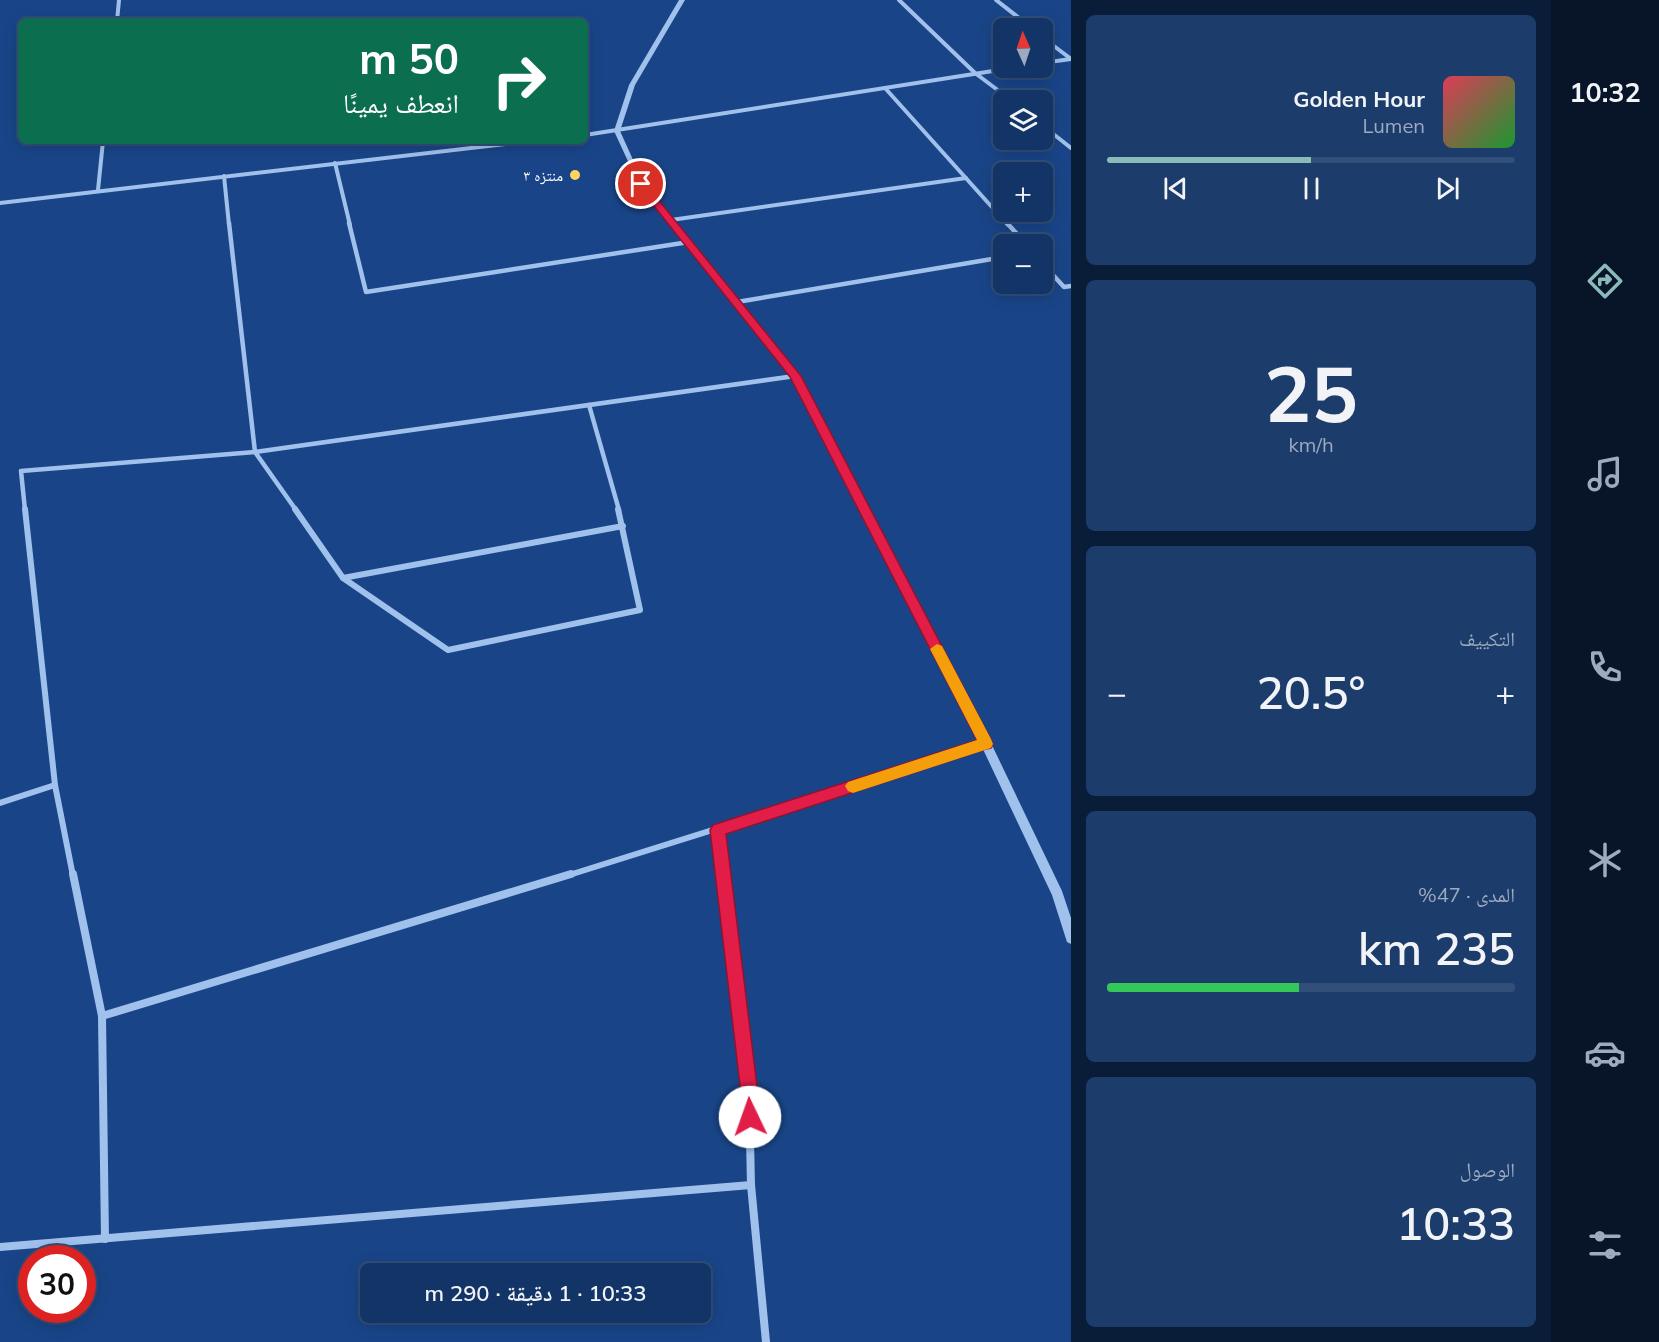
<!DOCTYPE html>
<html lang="ar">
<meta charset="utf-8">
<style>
:root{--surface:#133466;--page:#1c3c6c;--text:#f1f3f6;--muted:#9daabf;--line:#324f7a;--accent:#8bbbb9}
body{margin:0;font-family:Mulish,"Noto Naskh Arabic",sans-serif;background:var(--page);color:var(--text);direction:rtl;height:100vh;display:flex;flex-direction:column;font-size:22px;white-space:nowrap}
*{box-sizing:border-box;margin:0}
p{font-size:20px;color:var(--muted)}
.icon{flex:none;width:33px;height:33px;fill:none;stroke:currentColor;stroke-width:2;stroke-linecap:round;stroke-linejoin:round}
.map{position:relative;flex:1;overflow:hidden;direction:ltr}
.side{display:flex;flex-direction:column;gap:15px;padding:15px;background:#0a1d38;width:480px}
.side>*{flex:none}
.guide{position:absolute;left:18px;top:18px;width:570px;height:126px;border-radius:9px;box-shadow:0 3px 15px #0003,0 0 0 2px var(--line);direction:rtl;background:#0b6e4f;color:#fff;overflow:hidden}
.needle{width:39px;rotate:357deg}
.buttons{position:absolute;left:993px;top:18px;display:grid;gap:12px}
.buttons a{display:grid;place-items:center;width:60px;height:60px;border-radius:9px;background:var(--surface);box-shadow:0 3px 15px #0003,0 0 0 2px var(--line);font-size:30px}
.speed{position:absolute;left:18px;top:1245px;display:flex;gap:12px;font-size:30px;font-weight:700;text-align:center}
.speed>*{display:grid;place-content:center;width:78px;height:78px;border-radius:50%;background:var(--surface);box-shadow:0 3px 15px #0003,0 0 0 2px var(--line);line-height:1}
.speed .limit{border:9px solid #d22;background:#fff;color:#111}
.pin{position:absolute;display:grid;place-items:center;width:51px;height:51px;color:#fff;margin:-26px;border:3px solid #fff;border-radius:50%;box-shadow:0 2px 6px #0007}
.me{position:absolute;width:66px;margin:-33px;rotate:357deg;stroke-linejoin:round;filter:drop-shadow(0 0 4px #0008)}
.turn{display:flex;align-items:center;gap:21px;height:126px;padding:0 30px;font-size:27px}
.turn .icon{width:78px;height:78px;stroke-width:2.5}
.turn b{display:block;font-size:42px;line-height:51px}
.big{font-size:45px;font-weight:600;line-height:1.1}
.side .card{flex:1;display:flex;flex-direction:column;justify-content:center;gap:9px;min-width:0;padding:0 21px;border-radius:9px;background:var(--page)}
.side .dial{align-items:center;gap:0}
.dial b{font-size:78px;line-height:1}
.song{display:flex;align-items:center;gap:18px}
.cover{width:72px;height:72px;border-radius:9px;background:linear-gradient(135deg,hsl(350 70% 55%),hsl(130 70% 35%))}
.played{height:6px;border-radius:3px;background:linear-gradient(90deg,var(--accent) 50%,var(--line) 50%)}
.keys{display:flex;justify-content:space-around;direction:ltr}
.heat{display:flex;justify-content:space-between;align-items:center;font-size:33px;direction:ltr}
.charge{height:9px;border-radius:4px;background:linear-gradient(90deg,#34c759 47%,var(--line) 0)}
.trip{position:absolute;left:360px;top:1263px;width:351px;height:60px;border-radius:9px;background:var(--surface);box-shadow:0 3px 15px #0003,0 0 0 2px var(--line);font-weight:600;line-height:60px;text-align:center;direction:rtl}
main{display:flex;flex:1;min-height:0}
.tab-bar{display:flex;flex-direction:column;width:108px;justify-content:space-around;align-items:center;background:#081529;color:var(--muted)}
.tab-bar .icon{width:42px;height:42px}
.tab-bar .active{color:var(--accent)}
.tab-bar b{font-size:27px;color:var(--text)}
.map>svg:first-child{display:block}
</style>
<main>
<nav class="tab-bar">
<b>10:32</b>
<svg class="icon active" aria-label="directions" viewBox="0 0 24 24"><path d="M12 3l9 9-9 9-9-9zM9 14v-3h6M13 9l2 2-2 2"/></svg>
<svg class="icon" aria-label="music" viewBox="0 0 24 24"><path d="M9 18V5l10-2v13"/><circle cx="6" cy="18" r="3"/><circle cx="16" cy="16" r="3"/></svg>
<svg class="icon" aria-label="phone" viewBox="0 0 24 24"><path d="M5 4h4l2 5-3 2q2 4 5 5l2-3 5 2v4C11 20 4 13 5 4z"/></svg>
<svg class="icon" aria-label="climate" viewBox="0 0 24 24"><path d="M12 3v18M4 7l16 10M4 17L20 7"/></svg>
<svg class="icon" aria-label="car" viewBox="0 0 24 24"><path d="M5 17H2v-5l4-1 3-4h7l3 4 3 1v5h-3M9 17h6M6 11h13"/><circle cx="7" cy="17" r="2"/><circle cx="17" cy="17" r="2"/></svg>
<svg class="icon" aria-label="filters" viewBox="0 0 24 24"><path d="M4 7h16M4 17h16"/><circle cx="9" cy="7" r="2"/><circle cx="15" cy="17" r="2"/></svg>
</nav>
<section class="side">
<div class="card">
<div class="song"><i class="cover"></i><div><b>Golden Hour</b><p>Lumen</p></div></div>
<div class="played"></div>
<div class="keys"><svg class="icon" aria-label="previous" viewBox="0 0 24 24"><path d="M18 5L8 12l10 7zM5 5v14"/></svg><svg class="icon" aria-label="pause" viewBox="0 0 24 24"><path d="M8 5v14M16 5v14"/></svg><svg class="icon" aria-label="next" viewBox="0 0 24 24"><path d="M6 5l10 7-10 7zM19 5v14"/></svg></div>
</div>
<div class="card dial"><b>25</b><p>km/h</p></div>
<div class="card"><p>التكييف</p>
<div class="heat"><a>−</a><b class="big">20.5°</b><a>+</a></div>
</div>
<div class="card"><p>المدى · 47%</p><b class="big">235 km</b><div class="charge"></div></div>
<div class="card"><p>الوصول</p><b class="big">10:33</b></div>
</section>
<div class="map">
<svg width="1071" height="1342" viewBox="0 0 1071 1342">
<rect width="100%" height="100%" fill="#194588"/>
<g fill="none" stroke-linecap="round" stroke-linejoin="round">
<g stroke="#a1c1ed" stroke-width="4">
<path d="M899,0L975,73L1011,100"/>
<path d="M996,0L1032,28"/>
<path d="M117,21L119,0"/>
<path d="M1042,37L1071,59"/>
<path d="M1042,63L1071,59"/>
<path d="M885,88L1008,225"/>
<path d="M1042,125L1071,148"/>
<path d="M585,135L1012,68"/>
<path d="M335,163L350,225"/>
<path d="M224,176L229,225"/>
<path d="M98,190L103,141"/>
<path d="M0,203L531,141"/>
<path d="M671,220L966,178"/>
</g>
<g stroke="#a1c1ed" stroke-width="4.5">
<path d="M229,223L255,452L296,510"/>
<path d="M349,223L366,292L689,242"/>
<path d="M1007,223L1026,244"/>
<path d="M1042,263L1064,287L1071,286"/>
<path d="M737,302L1004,257"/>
<path d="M589,405L619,510"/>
<path d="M25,510L21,471L255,452L795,376"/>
</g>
<g stroke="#a1c1ed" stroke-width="6">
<path d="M25,509L55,785L73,876"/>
<path d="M295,509L343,578L448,650L640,610L618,509"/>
<path d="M343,578L623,526"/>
<path d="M0,803L55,785"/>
<path d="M718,830L723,876"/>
<path d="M566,876L986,744"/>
</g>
<g stroke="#a1c1ed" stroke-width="8">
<path d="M73,874L102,1016L105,1239"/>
<path d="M723,874L749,1094L751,1185L766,1342"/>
<path d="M102,1016L571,874"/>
<path d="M0,1247L751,1185"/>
</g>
<path fill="#a1c1ed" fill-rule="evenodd" d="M679,0H685L635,85L620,131L644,184L799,376L990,741L1062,891L1071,918V944L1067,942L1052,895L981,745L791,377L639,185L614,131L629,85Z"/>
</g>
<path fill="#e11d48" stroke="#92132f" stroke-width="1.5" d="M641,181L644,182L801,376L993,744L991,748L986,749L726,834L758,1094L759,1117L756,1123L750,1126L744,1123L741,1117V1094L710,830L713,825L977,740L790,377L638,186L637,184Z"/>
<path fill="#f59e0b" d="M937,644L942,646L991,739L993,744L991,748L853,793L848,791L845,786L848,782L977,740L930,649Z"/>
<circle fill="#ffd65d" stroke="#194588" stroke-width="2" cx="575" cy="175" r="6"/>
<g text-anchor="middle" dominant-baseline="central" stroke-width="6" stroke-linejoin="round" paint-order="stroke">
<g font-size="15" fill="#fff" stroke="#194588" text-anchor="end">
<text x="563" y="175">منتزه ٣</text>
</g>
</g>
</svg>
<div class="buttons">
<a><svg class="needle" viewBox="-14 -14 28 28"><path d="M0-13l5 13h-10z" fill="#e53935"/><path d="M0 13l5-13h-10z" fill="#9daabf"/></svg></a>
<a><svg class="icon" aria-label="layers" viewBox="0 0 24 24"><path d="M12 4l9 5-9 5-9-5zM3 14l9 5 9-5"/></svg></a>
<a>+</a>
<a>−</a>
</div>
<div class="speed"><div class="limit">30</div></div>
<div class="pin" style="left:641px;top:184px;background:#d93025"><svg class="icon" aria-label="arrive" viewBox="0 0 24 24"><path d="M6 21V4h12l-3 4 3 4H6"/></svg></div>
<svg class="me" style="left:750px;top:1117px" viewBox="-20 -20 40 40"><circle r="19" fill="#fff"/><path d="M0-13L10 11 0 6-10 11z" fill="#e11d48"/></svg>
<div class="trip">10:33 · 1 دقيقة · 290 m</div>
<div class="guide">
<div class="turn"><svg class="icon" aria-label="right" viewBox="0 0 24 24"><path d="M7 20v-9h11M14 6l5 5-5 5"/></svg><div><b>50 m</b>انعطف يمينًا</div></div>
</div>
</div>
</main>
